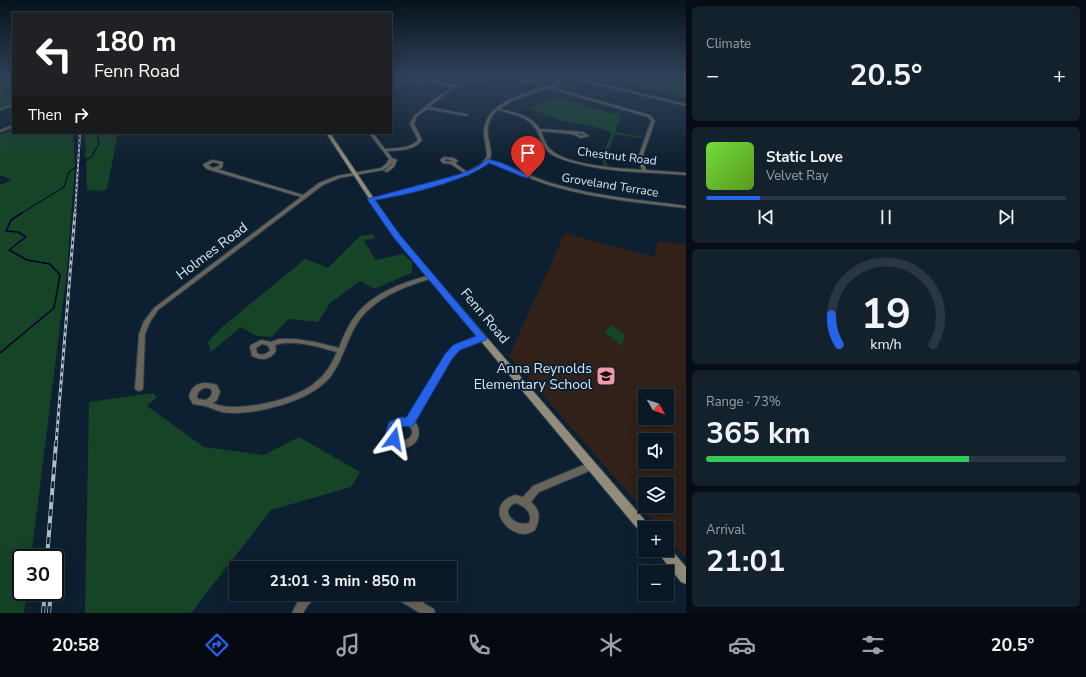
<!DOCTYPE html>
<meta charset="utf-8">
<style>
:root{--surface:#0a1825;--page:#13212d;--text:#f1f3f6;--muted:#99a0a7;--line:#2a3742;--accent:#2563eb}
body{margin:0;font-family:"Nunito Sans",sans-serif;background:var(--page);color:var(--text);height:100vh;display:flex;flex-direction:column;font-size:15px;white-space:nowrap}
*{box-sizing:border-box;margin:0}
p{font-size:13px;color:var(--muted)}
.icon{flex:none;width:22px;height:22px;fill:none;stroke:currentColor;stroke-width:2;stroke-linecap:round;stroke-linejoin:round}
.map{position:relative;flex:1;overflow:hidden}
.side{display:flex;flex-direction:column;gap:6px;padding:6px;background:#060d14;width:400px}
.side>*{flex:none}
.top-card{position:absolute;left:12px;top:12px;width:380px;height:122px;border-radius:0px;box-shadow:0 4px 16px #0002,0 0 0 1px var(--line);background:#202124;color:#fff;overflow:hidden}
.needle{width:26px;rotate:129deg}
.controls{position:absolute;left:638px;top:389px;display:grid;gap:8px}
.controls a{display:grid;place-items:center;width:36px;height:36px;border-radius:0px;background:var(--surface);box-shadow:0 4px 16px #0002,0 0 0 1px var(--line);font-size:20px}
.speed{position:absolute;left:12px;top:549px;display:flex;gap:8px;font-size:20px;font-weight:700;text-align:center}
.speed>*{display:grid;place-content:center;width:52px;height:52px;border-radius:50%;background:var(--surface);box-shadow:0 4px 16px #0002,0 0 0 1px var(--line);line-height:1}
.speed .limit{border:2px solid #111;border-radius:6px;background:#fff;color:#111}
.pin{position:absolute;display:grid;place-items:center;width:34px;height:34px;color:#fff;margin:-41px -17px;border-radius:50% 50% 50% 0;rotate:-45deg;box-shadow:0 0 4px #0007}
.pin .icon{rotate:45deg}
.me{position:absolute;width:44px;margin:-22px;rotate:13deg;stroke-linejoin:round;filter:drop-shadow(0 0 3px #0008)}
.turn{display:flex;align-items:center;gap:14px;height:84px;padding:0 16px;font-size:18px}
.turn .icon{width:52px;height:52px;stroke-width:2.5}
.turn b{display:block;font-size:28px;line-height:34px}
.then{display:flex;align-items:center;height:38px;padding:0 16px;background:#0003;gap:8px;font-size:15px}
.big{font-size:30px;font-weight:700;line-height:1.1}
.side .widget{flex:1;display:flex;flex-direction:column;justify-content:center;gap:6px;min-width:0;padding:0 14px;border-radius:6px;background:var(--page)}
.side .dial{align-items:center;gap:0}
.dial svg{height:104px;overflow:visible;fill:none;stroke:var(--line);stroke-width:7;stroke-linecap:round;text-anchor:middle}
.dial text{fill:var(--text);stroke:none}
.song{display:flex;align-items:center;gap:12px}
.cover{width:48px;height:48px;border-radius:6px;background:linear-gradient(135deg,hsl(100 70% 55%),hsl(90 70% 35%))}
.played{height:4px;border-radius:2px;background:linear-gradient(90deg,var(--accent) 15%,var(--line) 15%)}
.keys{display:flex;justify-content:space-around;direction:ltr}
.heat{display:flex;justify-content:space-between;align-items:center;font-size:22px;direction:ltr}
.charge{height:6px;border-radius:3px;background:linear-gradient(90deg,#34c759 73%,var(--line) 0)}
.trip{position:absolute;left:229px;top:561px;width:228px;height:40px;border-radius:0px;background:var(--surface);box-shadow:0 4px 16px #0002,0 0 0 1px var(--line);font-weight:700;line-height:40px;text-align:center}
.tab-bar{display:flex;height:64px;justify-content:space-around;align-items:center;background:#040a0f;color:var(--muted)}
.tab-bar .icon{width:28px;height:28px}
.tab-bar .active{color:var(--accent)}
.tab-bar b{font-size:18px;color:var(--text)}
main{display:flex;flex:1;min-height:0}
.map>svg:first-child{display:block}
</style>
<main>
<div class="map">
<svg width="686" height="613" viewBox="0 0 686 613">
<rect width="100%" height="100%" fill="#0d2031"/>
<path fill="#322119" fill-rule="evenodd" d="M565,233L654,257L658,241L686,245V558L667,537V528H659L509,356ZM645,396H667V418H645ZM645,440H667V462H645ZM645,484H667V506H645Z"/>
<g fill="#154426">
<path d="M0,77H13V104L0,108Z"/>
<path d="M606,77H686V98L678,97L677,95L646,90L629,84L602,79Z"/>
<path d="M555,98L613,114L624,109H627L616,115L622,118L617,125L616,132L644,137L643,139L615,134L605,160L608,166H604C599,154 608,144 612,133L589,125L562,121L529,108L508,103L531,108Z"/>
<path d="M13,130V133H73L75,165L67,270L31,558H21V592H27L24,613H0V185L12,180L0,175V134Z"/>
<path d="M85,133H118L107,189L99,191L87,190Z"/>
<path d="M372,234L376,238L364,241L376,260L403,254L412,262V273L374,289L360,281L330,303L318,322L288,319L272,337L257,336L241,327L211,352L208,342L221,328L305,259L328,268L360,236Z"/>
<path d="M611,325L625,334L622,346L604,332Z"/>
<path d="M153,393L157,397L147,406L204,447L264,455L299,437L360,472L351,487L271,510L191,613H85L89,402Z"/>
</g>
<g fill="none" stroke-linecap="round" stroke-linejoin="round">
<path stroke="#00002e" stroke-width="1" d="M20,214L64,187L69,172L92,156L99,144L97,133"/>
<path stroke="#00002e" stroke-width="1.5" d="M0,353L54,308L60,275L50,264L27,260L9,250L26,237L18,232L6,231L11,220L22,213"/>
<defs>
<g id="street">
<path d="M558,77H560V81L554,86L551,87L650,115L655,121L642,158L646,170L686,173V175C651,172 614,173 579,164C570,162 559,159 551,154C543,148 542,141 538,133C531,117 513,114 497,110C477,131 497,149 489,160C513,166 534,179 558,185C600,197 643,200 686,206V208C642,203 599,199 556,187C532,181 511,168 487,162L484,165L470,173L469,175H466C436,187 403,195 371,200L369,199L371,198C403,192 434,185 464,173L451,164L443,163L440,160L444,157L454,158L458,161L455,163L467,172L481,164L487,157C487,147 483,138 484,129C488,102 523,94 545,87L531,82L525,83L522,81V79L533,80L534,81V82C546,85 547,88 558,80ZM548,88L648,117L651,121L638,158L642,170C619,168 565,166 549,148C545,143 543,137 541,131L572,134L581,138L589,136L583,132L540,129C531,115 514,112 499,109L514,100ZM577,133L582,134L584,135L581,136ZM446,159L453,161C451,162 446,162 444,160Z"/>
<path d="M566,77H572L686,104V106Z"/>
<path d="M415,79L430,80L456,85L467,80L477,79L486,82L485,83C481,82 476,81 472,81C461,80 437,100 429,107L466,114L468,115L467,116L427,109L416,117L414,124L422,140C414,151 399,150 387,151L392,158L397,160L394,167L387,172L384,171L391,165L393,161L389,166L383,170L339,178L323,185L158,310L150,322L145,334L143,388L142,390L139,391L136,390L135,388L139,334L144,321L154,308L301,197L207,169L203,165L204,164L212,160L223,162L222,168L217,169L303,195L319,183L337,176L381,168L386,164L389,159L369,133H373L385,149C396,148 410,149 418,140L410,124L414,116L437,97L454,87C439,84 424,78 409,82C402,84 397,87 391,90V88L407,81ZM213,162L220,164L219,166L213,168L208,165Z"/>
<path d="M13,104V106L0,110V108Z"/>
<path d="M13,125V127L0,132V130Z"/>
<path d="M431,275L434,277L433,278C409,285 384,294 366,312C349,329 346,354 333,373C316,400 262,413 232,413C224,413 217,411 211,408C210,408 206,406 205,406C201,405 197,405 193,404L189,397C192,382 204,381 217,385L220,392L217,400L213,403C232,413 281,402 300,392C307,389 313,385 318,380C327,373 332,363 337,352C317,347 295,339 275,345L276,351C270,360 261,361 252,356L250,347L251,345L261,340L271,342L279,339H296L315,342L339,348C343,337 348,325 356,315C374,292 404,282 431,275ZM262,344L266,345L269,347L270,351C266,354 262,356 257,353L256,348ZM204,388H207L211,389L212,392L211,396L206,400L198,399L197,397C197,392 200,390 204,388Z"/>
<path d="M480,336H484L485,338L484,340L458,350L451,358L414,421C428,436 409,456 394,444C381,433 393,414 408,418L447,354L454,346ZM405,423L406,425C417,428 412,441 402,440L397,436L396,430L400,424Z"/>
<path d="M591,462L594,463L595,466L594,469L539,492L531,502C541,511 540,518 535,530C532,532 527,534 523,534C508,533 491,514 504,501C507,498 511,496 515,495L523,497L533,486ZM515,503C525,506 533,513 529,523C514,527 499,511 515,503Z"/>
<path d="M304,594H316L315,598L308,605L303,613H292L300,597Z"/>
<path d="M394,594H408L434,609L435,613H420L395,598Z"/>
</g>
<g id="secondary">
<path d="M326,133H330L399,236L649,525L651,528H645V535L641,533L395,238Z"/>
<path d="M667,545L686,567V584L681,582L659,554L657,550H667Z"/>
</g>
</defs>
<use href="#street" stroke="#2a3c4c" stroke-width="2"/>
<use href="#secondary" stroke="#2a3c4c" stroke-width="2"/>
<use href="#street" fill="#686459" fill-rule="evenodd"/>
<use href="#secondary" fill="#938c7a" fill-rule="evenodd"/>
<defs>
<path id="rail-far2" d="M75,214L80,133"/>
<path id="rail-far1" d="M56,444L75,213"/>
<g id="rail">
<path d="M47,558L56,443"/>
<path d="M43,613L45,592"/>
<path d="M49,613L51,592"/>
</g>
</defs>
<use href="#rail-far2" stroke="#afbcc9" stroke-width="2"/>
<use href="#rail-far1" stroke="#afbcc9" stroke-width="3"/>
<use href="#rail" stroke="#afbcc9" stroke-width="4"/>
<use href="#rail-far2" stroke="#0d2031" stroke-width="1" stroke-dasharray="2.5" stroke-linecap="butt"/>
<use href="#rail-far1" stroke="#0d2031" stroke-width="1.5" stroke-dasharray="4" stroke-linecap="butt"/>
<use href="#rail" stroke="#0d2031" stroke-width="2.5" stroke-dasharray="7" stroke-linecap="butt"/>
</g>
<linearGradient id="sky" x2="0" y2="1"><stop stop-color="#07121b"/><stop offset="0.47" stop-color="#2f425a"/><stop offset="1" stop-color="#2f425a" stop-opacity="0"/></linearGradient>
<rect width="686" height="163" fill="url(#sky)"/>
<path fill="#2563eb" stroke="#184099" d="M488,159L502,163L531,177L526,178L489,163C469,180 403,196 375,200L400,235L487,338L486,340L460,350L452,359L413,426L401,427L398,429L397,433L400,439L398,442L394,444L389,442L385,434L389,422L400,417L406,418L445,354L453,345L476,336L394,238L367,199L457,175L476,168Z"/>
<defs>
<symbol id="school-square" viewBox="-11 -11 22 22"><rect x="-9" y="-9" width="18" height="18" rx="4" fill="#f39aa9" stroke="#0d2031"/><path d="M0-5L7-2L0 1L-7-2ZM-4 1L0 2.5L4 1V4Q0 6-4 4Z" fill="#111"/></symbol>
</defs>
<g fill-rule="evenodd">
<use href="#school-square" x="595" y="365" width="22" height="22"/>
</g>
<g text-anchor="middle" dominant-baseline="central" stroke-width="4" stroke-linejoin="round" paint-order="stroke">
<g font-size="12" fill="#dae6f2" stroke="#0d2031">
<text transform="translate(617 156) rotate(7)">Chestnut Road</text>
<text transform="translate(610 185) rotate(9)">Groveland Terrace</text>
</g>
<g font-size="14" fill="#dae6f2" stroke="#0d2031">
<text transform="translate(212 251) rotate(-37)">Holmes Road</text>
<text transform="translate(485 316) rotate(50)">Fenn Road</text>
</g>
<g font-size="14" fill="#dae6f2" stroke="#0d2031" text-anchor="end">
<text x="592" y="368">Anna Reynolds<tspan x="592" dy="16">Elementary School</tspan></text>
</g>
</g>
</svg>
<div class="controls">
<a><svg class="needle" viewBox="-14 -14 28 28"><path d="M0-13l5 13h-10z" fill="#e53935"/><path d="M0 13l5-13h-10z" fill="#99a0a7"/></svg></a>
<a><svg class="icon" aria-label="sound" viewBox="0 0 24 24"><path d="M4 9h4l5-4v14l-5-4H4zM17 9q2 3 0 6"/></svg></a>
<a><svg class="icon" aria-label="layers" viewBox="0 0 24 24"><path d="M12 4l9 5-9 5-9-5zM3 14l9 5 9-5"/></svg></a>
<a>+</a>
<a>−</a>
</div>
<div class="speed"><div class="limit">30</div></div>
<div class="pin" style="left:528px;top:177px;background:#d93025"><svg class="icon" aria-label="arrive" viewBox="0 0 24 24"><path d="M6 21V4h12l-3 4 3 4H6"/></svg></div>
<svg class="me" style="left:394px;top:439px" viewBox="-20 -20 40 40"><path d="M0-17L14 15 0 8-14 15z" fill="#2563eb" stroke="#fff" stroke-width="4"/></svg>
<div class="trip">21:01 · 3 min · 850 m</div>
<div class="top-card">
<div class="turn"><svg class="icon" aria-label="left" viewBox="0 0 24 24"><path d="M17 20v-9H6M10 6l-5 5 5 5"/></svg><div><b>180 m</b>Fenn Road</div></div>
<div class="then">Then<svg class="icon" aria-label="right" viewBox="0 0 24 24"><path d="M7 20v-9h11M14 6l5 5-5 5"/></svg></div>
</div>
</div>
<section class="side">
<div class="widget"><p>Climate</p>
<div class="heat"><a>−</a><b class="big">20.5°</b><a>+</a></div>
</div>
<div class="widget">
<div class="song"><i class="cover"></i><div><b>Static Love</b><p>Velvet Ray</p></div></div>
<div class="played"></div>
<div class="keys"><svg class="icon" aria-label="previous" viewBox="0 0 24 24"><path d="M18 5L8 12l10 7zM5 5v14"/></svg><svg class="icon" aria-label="pause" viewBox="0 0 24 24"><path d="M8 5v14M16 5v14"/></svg><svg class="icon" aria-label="next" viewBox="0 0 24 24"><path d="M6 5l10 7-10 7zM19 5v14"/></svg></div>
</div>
<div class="widget dial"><svg viewBox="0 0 100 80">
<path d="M14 69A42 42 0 1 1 86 69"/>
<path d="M14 69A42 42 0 0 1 8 46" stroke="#2563eb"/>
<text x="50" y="56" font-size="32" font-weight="700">19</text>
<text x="50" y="72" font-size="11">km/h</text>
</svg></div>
<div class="widget"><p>Range · 73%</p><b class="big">365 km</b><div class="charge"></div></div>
<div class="widget"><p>Arrival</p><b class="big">21:01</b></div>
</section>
</main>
<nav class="tab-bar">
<b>20:58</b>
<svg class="icon active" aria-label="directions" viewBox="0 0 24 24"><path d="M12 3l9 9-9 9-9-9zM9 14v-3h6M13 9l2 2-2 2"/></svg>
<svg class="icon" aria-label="music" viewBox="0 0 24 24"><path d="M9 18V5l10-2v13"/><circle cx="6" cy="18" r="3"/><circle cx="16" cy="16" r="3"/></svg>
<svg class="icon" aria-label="phone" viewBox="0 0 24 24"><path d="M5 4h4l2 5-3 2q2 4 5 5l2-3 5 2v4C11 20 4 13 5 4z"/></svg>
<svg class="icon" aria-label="climate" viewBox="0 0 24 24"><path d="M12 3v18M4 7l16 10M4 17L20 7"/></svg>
<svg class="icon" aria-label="car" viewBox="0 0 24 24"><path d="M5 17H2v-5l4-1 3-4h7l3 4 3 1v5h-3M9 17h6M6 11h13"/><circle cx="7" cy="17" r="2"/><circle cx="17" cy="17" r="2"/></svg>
<svg class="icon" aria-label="filters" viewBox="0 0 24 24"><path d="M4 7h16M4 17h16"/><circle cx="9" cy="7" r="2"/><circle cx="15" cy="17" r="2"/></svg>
<b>20.5°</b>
</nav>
